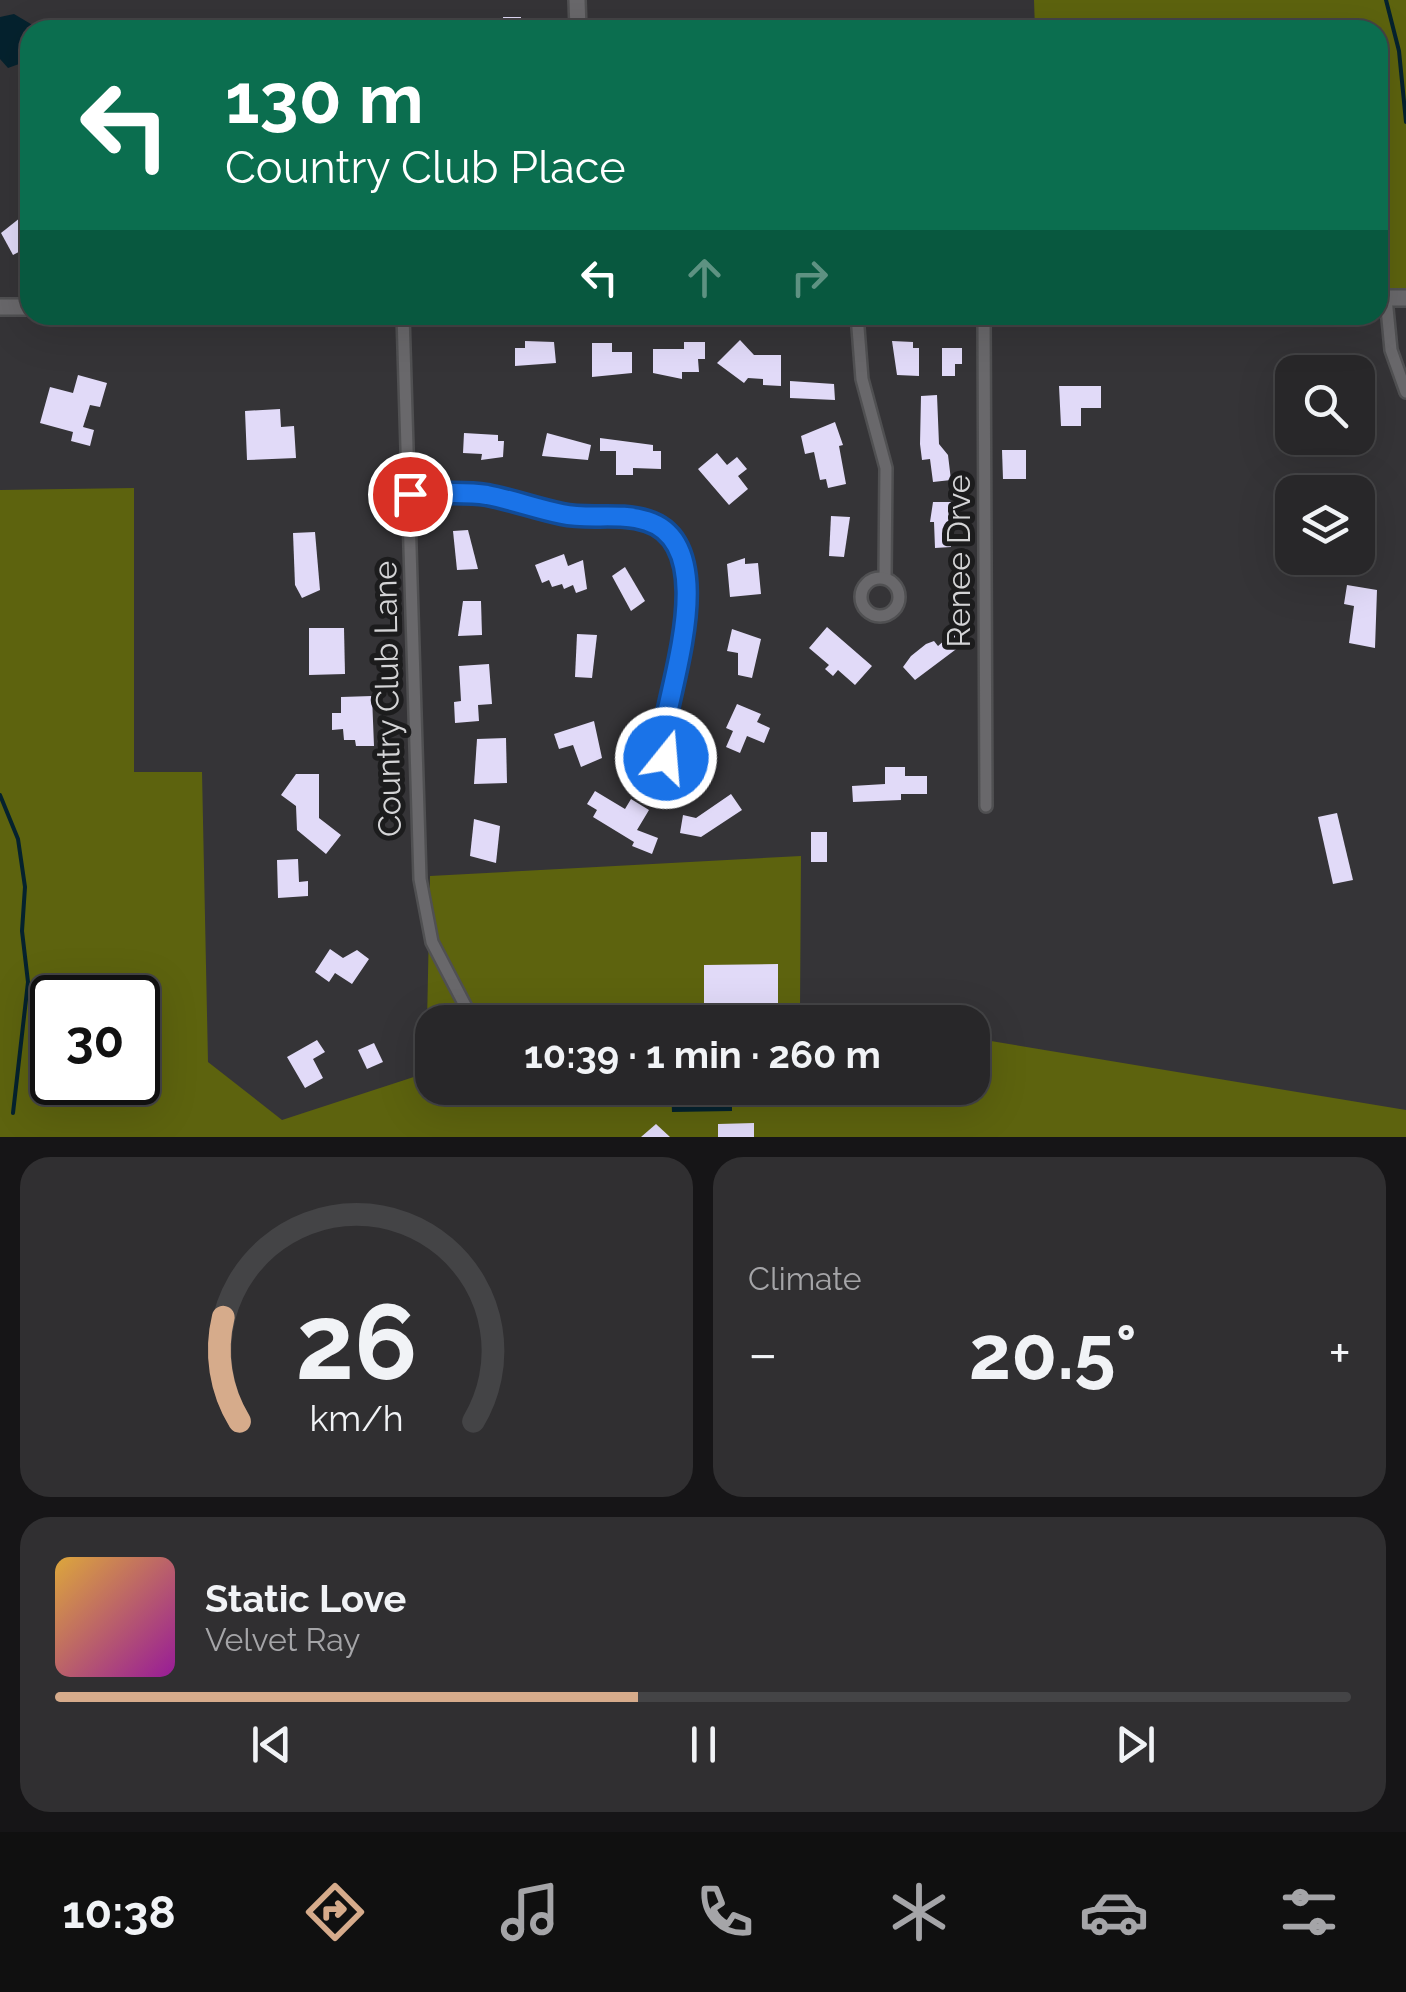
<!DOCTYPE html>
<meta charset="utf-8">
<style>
:root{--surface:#282729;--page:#302f31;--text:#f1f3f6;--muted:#a5a5a8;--line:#444446;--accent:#d6ab8b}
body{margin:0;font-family:Raleway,sans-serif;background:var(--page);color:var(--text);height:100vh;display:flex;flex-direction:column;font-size:38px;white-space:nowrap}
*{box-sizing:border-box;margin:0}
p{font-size:32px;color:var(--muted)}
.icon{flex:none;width:55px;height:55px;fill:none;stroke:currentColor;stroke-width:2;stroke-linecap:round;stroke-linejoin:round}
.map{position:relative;height:1137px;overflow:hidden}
.sheet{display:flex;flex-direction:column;gap:20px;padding:20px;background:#161517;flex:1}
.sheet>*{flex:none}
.hud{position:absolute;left:20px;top:20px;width:1368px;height:305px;border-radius:30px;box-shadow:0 10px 40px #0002,0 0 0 2px var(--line);background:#0b6e4f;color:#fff;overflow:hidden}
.fabs{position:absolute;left:1275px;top:355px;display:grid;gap:20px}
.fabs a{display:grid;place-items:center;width:100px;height:100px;border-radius:20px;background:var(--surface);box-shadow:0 10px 40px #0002,0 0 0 2px var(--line);font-size:50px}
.speed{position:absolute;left:30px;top:975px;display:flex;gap:20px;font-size:50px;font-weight:700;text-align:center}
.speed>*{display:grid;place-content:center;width:130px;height:130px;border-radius:50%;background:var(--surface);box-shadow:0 10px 40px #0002,0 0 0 2px var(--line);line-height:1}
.speed .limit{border:5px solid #111;border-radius:15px;background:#fff;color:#111}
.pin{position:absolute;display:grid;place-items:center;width:85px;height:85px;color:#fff;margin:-42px;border:5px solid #fff;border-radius:50%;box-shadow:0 2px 10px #0007}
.me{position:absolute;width:110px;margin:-55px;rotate:17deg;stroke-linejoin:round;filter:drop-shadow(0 0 8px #0008)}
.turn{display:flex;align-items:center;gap:35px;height:210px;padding:0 40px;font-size:45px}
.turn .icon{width:130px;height:130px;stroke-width:2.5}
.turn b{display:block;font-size:70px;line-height:85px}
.lanes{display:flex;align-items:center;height:95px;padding:0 40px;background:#0003;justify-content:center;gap:50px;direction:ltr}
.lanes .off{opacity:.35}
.big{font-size:75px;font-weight:700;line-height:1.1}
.sheet .card{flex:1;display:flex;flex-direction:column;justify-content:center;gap:15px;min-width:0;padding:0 35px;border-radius:30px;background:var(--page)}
.sheet .dial{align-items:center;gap:0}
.dial svg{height:260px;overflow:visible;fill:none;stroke:var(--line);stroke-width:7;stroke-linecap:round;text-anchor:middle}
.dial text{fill:var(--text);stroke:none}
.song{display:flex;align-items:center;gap:30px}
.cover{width:120px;height:120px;border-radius:15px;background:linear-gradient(135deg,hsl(40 70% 55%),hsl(300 70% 35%))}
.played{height:10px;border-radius:5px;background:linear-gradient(90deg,var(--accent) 45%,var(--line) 45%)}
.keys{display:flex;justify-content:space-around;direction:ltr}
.heat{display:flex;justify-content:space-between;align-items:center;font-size:55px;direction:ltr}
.sheet .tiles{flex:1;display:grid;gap:20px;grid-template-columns:1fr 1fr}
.card:last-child{grid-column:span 2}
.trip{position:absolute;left:415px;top:1005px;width:575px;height:100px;border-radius:30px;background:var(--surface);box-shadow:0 10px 40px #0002,0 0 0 2px var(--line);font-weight:700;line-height:100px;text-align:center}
.tabs{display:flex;height:160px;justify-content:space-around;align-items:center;background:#101010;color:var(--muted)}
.tabs .icon{width:70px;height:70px}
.tabs .on{color:var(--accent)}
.tabs b{font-size:45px;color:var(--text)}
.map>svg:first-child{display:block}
</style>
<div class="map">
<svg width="1406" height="1137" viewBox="0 0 1406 1137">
<rect width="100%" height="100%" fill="#353437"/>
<g fill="#5d630e" fill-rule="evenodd">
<path d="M1034,0H1406V298H1378V30H1035Z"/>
<path d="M134,488V772H202L208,1062L282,1120L426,1073L430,876L801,856L800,1009L880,1022H432V1088H972L973,1038L1406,1110V1137H0V490ZM52,998H138V1082H52Z"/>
</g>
<g fill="#05222e">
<path d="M14,14L41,30H30V60L8,68L0,59V17Z"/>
<path d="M671,1088H742V1104H732V1111L672,1112Z"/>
</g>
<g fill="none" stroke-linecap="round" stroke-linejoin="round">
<g stroke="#05222e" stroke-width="4">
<path d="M1386,0L1399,51L1406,122"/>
<path d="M0,795L18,839L25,887L22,931L28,982L13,1113"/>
</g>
</g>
<g fill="#e1daf8">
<path d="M503,17H521V30H504Z"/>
<path d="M30,210V246L13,255L1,233Z"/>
<path d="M740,340L754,355H781V386L763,385V379L748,378L744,383L717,363Z"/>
<path d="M525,341L554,342L556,363L515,366V348H525Z"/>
<path d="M892,341L913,342V348H919V376L897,375Z"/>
<path d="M684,342H705V359H698L699,372H682V379L653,373V349H684Z"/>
<path d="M592,343H612V352H632V373L592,377Z"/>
<path d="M942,348H962V364H955V376H942Z"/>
<path d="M78,375L107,383L100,407L90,405L83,427L94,430L90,446L71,441L73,432L40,423L50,387L73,393Z"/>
<path d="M790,381L834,384L835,400L790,398Z"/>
<path d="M1059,386H1101V408H1081V426H1061Z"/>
<path d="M937,395L939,444L948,455L951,480L933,482L930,459L922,460L920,444L921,396Z"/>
<path d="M280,409L281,427L294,426L296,458L247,460L245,411Z"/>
<path d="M835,422L843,445L839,446L846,484L828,488L826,479L820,480L814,452L805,454L801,436Z"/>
<path d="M464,433L498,435V441H504L503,457L481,460L482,454L463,453Z"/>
<path d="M547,433L591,445L588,460L542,456Z"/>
<path d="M600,438L653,445V451H661V469L633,468V475H616V451H600Z"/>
<path d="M1002,450H1026V479H1003Z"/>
<path d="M717,453L727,465L737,457L747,469L738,476L748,489L729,505L698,469Z"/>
<path d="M933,502H951V547L935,548L934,522H930Z"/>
<path d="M831,516L850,517L844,557L829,556Z"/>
<path d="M468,530L478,569L457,570L453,531Z"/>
<path d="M315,532L320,590L302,598L295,585L293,533Z"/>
<path d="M564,554L568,566L583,560L587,589L576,593L573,585L564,589L562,584L552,587L549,580L542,583L535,565Z"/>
<path d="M745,558V564L758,563L761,594L730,597L727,564Z"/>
<path d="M625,567L645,601L631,611L612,576Z"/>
<path d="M1347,585L1377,590L1375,648L1349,643L1354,606L1344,604Z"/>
<path d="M463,601H481L482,635L458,636Z"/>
<path d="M827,627L872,666L855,685L838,670L833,676L825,669L829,665L809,648Z"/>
<path d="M309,628H344L345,674L309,675Z"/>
<path d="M732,629L761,639L752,678L738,675V653L727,651Z"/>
<path d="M953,633L963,644L915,680L903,667L911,656L926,644L934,641L938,646Z"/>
<path d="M577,634L597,635L592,678L575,677Z"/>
<path d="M489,664L492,704L478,705L479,721L455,723L454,702L461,701L459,666Z"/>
<path d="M372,696L374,746H356L355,740H344L343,729L332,730V713H341V697Z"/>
<path d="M737,704L761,714L757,722L770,728L764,743L747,736L740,753L726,747L733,731L726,728Z"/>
<path d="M594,721L602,758L581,767L573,745L559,749L554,734Z"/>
<path d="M506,738L507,783L474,784L477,739Z"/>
<path d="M885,767H905V776H927V794H901V800L853,802L852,786L885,784Z"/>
<path d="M296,774H319V818L341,835L326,854L297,830L296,806L281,795Z"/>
<path d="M595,791L625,809L631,799L649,810L637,830L658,838L652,854L632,846L634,842L593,817L597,810L587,804Z"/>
<path d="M731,794L742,810L701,837L680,833L683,815L696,818Z"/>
<path d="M1337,813L1353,880L1333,884L1318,817Z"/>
<path d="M474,819L500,826L496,863L470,856Z"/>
<rect x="811" y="832" width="16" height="30"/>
<path d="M298,859L299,882L308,881V896L278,898L277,860Z"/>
<path d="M330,949L343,958L357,950L369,959L352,984L335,973L329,982L315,972Z"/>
<path d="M778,964V1003L704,1004V965Z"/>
<path d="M317,1040L325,1052L313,1059L323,1078L305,1088L287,1057Z"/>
<path d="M374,1043L383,1062L367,1069L358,1050Z"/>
<path d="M754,1123V1137H718V1124Z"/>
<path d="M656,1124L670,1137H641Z"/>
</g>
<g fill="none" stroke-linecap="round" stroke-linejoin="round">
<defs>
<g id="street">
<path d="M1386,298L1391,350L1406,392"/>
<path d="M403,315L420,879L432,942L468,1011"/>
<path d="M857,315L862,379L886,468L885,578"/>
<path d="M984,315L986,806"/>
<path d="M410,494C433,494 457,492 480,494C508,496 534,509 562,514C590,519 619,512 647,521C716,544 676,669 666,719"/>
<circle cx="880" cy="597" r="19"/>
<circle cx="666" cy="739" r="19"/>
</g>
<g id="secondary">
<path d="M577,0L578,30"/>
<path d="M1378,298H1406"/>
<path d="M0,307H30"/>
</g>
</defs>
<use href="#street" stroke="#505052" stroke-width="16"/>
<use href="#secondary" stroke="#505052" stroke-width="20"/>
<use href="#street" stroke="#69686b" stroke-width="11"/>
<use href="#secondary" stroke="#69686b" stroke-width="15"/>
</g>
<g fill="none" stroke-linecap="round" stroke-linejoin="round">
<defs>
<path id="route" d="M410,494C435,494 462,491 487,495C513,500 537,509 562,514C590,520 619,512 647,521C717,543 675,669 666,719C691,727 691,751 666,758"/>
</defs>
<use href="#route" stroke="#114b97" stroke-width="25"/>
<use href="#route" stroke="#1a73e8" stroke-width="18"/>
</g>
<g text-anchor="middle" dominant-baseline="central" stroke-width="10" stroke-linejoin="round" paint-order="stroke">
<g font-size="32" fill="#d4d4d6" stroke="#1c1c1d">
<text transform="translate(958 561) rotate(-90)">Renee Drve</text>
<text transform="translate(387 699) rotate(-91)">Country Club Lane</text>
</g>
</g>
</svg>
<div class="fabs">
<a><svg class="icon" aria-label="search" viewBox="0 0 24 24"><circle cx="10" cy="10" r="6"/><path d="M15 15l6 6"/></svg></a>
<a><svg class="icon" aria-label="layers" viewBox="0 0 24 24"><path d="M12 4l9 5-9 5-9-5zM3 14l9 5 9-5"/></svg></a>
</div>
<div class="speed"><div class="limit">30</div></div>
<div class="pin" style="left:410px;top:494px;background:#d93025"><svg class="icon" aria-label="arrive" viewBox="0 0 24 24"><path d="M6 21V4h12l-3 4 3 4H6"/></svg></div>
<svg class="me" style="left:666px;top:758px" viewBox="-20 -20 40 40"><circle r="17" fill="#1a73e8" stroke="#fff" stroke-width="3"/><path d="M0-11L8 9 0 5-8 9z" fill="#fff"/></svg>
<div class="trip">10:39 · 1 min · 260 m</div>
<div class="hud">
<div class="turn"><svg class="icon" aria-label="left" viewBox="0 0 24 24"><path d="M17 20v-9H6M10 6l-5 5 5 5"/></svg><div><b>130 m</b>Country Club Place</div></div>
<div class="lanes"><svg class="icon" aria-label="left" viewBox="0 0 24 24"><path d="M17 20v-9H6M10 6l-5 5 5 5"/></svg><svg class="icon off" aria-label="ahead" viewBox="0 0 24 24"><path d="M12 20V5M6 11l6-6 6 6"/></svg><svg class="icon off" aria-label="right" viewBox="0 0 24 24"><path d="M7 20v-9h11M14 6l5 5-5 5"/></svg></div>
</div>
</div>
<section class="sheet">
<div class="tiles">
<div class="card dial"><svg viewBox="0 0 100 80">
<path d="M14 69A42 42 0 1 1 86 69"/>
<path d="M14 69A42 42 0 0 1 9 37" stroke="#d6ab8b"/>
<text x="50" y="56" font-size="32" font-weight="700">26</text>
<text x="50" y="72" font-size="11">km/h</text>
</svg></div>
<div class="card"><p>Climate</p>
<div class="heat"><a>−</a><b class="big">20.5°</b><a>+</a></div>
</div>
<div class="card">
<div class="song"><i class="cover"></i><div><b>Static Love</b><p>Velvet Ray</p></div></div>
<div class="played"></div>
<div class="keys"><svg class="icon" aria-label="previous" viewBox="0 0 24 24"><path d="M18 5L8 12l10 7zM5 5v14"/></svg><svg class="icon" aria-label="pause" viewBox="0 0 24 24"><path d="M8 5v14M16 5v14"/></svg><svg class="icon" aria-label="next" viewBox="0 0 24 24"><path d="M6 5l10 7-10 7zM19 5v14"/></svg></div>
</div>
</div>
</section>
<nav class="tabs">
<b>10:38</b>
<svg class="icon on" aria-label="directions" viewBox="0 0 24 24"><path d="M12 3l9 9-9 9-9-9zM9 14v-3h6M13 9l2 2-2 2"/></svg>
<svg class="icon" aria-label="music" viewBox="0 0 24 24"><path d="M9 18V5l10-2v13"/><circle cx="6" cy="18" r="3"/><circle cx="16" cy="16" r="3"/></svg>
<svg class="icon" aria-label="phone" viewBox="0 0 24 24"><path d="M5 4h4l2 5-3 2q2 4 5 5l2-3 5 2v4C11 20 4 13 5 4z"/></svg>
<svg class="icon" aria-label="climate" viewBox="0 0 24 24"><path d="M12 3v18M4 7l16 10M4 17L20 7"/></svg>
<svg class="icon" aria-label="car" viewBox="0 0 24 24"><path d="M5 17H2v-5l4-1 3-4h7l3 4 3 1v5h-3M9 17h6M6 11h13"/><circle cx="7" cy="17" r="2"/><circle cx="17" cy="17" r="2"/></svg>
<svg class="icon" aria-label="filters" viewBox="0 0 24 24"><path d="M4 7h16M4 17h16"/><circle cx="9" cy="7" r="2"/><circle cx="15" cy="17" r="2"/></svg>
</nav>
